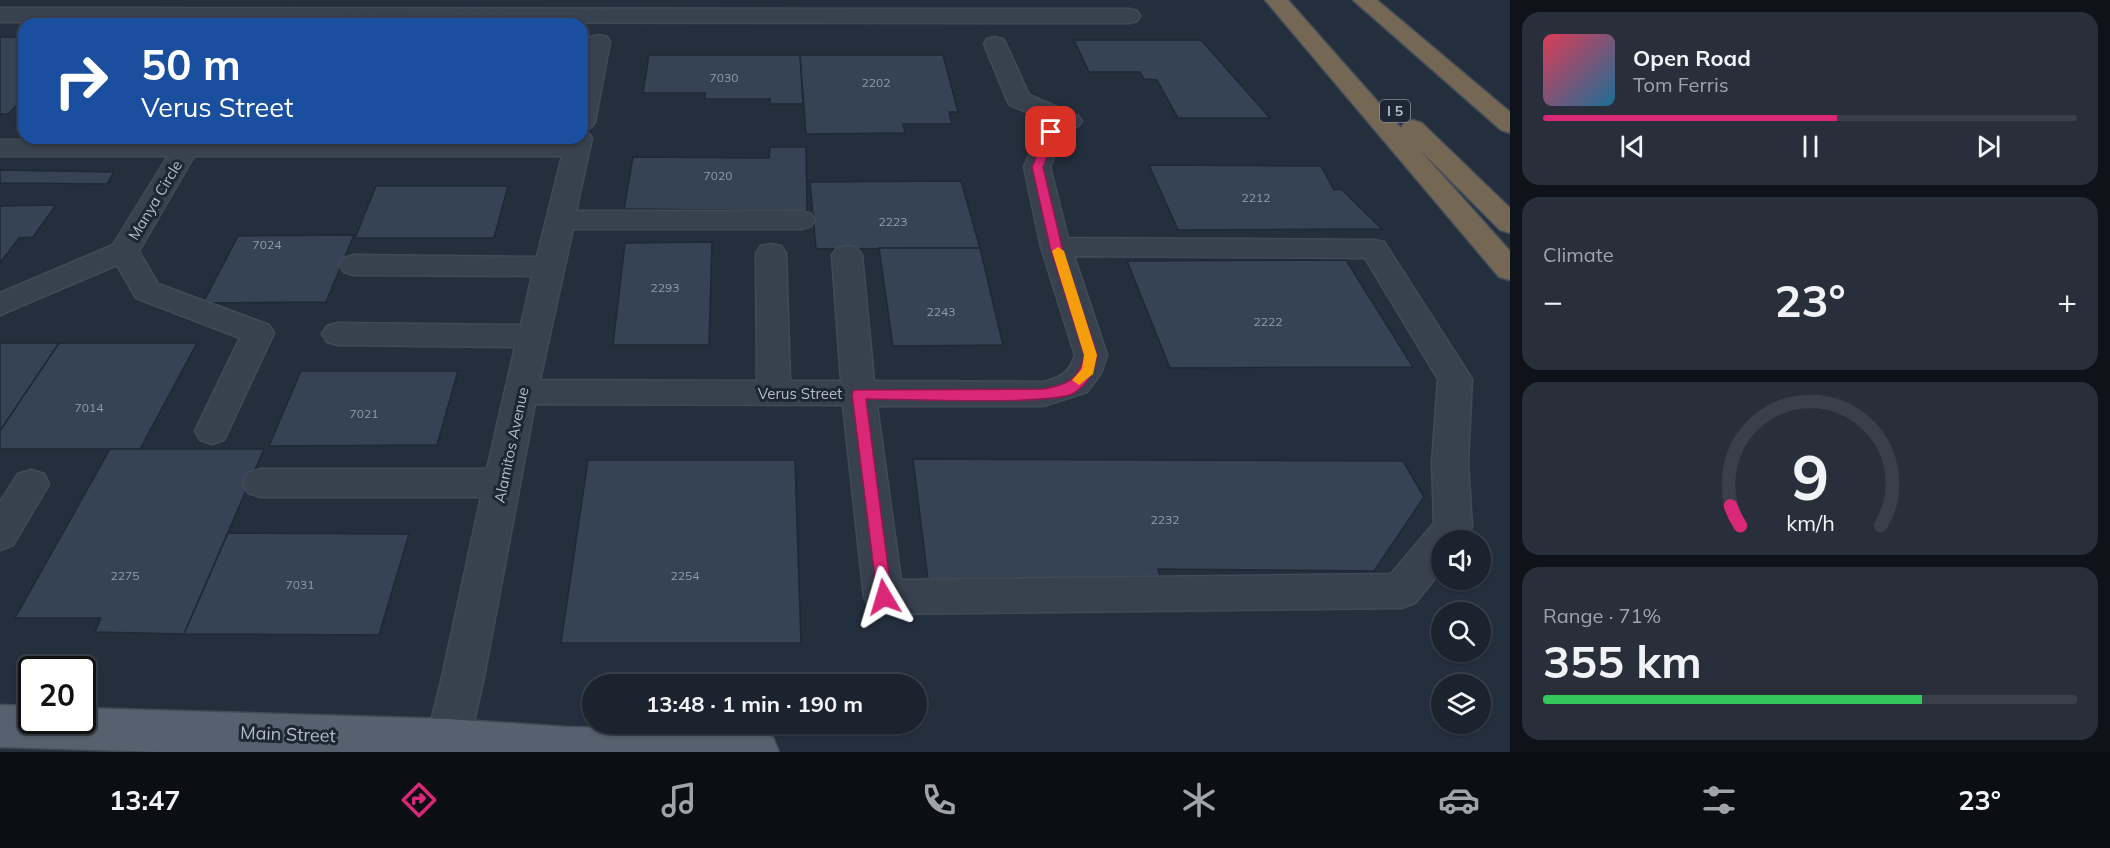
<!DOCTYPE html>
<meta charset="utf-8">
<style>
:root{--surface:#1b232e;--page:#282f3a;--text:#f1f3f6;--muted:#a0a4aa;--line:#39404a;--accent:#db2777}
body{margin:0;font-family:Mulish,sans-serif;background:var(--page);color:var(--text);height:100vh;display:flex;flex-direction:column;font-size:22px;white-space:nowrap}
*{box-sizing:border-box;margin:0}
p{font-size:20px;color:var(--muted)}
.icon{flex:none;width:33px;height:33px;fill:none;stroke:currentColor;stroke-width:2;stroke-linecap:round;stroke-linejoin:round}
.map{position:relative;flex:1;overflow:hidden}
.sheet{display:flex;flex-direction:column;gap:12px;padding:12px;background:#0f1319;width:600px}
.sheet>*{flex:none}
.banner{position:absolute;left:18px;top:18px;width:570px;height:126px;border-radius:18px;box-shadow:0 2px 4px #0004,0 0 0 2px var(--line);background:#1a4fa0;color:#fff;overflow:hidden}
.buttons{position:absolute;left:1431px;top:530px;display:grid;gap:12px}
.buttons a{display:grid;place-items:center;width:60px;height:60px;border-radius:50%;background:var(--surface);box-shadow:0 2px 4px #0004,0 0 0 2px var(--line);font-size:30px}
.speed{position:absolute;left:18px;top:656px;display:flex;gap:12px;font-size:30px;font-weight:700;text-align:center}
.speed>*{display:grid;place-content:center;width:78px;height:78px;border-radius:50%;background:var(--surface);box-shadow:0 2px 4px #0004,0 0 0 2px var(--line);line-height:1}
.speed .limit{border:3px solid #111;border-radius:9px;background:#fff;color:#111}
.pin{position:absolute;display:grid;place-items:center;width:51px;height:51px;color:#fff;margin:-26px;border-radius:12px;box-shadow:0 3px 9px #0006}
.me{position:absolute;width:66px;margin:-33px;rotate:353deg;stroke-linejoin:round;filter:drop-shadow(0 0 4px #0008)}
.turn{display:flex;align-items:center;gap:21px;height:126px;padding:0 24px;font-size:27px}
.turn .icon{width:78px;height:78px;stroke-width:2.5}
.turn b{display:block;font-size:42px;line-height:51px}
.big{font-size:45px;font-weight:700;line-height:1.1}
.sheet .card{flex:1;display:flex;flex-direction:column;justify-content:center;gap:9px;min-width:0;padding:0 21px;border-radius:18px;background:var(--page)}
.sheet .dial{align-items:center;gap:0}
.dial svg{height:156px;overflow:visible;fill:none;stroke:var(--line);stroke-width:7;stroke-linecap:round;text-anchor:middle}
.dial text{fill:var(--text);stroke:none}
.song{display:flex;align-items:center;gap:18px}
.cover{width:72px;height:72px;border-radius:9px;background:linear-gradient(135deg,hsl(350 70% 55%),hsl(200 70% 35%))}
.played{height:6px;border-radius:3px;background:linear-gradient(90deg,var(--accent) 55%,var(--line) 55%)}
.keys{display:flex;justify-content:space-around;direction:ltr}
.heat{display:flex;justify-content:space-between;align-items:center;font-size:33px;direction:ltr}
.charge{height:9px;border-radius:4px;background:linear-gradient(90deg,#34c759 71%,var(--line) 0)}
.trip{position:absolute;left:582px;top:674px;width:345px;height:60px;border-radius:30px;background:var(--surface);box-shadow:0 2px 4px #0004,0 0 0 2px var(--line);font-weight:700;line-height:60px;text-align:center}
.tabs{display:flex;height:96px;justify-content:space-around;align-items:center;background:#0b0e12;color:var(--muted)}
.tabs .icon{width:42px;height:42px}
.tabs .active{color:var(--accent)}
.tabs b{font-size:27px;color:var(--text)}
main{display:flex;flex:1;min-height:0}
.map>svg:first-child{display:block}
</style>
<main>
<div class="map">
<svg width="1510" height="752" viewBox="0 0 1510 752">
<rect width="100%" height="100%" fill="#242f3e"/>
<g fill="#364354" stroke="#1f2835" stroke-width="1.5">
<path d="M0,37H24V98L8,114H0Z"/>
<path d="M1074,40H1201L1270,118H1178L1157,80L1144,79L1140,72H1089Z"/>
<path d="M649,55H800L803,104H770V99H705V93H643Z"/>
<path d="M800,55H943L958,112H949L952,124H903L905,133L806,134Z"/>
<path d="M770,147H806L807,211L624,209L633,157L769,158Z"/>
<path d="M1149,165L1321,166L1334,190L1341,189L1382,229L1178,230Z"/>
<path d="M0,171V170L114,172L107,184L0,183Z"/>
<path d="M961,181L980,248L816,249L810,182Z"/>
<path d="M376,186H508L494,238H355Z"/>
<path d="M56,205L33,237L19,238L0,263V206Z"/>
<path d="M354,235L326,302L203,303L238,236Z"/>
<path d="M712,242L709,345H613L625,243Z"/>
<path d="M879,248H980L1003,345L893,346Z"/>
<path d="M1346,260L1413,367L1170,368L1127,261Z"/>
<path d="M0,343H59L0,431Z"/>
<path d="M59,343H197L140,449H0V431Z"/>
<path d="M301,371H458L437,445L269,446Z"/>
<path d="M110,449H264L184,634L95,632L101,618H15Z"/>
<path d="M913,459L1403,461L1424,497L1374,571L1158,569L1160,578L928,580Z"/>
<path d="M588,460H795L801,643H561Z"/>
<path d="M228,533L409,534L379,635L184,634Z"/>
</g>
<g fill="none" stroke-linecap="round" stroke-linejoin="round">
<defs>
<g id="minor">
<path d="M0,8L1129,9L1137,11L1140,16L1137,21L1129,23L0,22Z"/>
<path d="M599,35L607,37L610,42L595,122L591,127L582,130C582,102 575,61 591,37Z"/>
<path d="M995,37L1003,39L1006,44L1029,95L1078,116L1082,121L1078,126L1062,136L1050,167L1068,238L1374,240L1384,242L1472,379L1468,463L1472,527L1465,540H1442V570L1415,603L1401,608L884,614L870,609L864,597L843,405L535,404L483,682L467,752H423L441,682L481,497H261L248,493L243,483L248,473L261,469H487L515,347L338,345L327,342L322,334L327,326L338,323L521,325L532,276L354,275L344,272L339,265L344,258L354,255L537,257L562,156H194L139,251L158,284L269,325L274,333L224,440L212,444L200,440L195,431L240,338L136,298L117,265L0,315V293L113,245L168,156H0V140H566V138H582V131L588,133L592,138L576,211H801L811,214L815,220L811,226L801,229H573L540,380L757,381L756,253L761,246L771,244L781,246L786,253L790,381H841L832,255L837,248L847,246L857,248L862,255L874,381L1043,382C1060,378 1070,373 1075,355L1041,247L1024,167L1038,132L1050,122L1010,105L1007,100L984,44L987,39ZM1074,256L1365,258L1438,379L1432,463L1434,523L1391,574L901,580L877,406H1043L1087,392L1101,373L1107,355Z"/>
<path d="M31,470L44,474L49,484L13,545L0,550V502L18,474Z"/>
</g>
<path id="major" d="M0,705L32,706V720H82V708L447,719L567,727L757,730L773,737L779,752H160L0,747Z"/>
<g id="highway">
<path d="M1265,0H1288L1401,128L1404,123L1413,120L1422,123L1510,208V233L1500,230L1419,149L1510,251V280L1499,277Z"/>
<path d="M1353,0H1377L1510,112V133L1501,130Z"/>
</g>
</defs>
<use href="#minor" stroke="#414a57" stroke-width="3"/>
<use href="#major" stroke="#414a57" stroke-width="3"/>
<use href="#highway" stroke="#434c59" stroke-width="3"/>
<use href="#minor" fill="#38414e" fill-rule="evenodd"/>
<use href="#major" fill="#56606e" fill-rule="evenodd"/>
<use href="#highway" fill="#746855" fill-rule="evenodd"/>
</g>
<path fill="#db2777" stroke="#8e194d" stroke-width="1.5" d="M1051,129L1057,132L1043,167L1062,247L1097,355C1095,371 1088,384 1074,393C1053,406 901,399 866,399L892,597L890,602L884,604L878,602L852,394L854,390L1043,389C1066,385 1080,380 1084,355L1050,247L1032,167L1046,132Z"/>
<path fill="#f59e0b" d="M1058,247L1064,251L1097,355L1093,374L1079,385L1072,380L1082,369L1084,355L1052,251Z"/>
<g text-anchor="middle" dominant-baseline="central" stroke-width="6" stroke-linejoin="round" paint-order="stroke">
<g font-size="12" fill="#929caa">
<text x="724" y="77">7030</text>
<text x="876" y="82">2202</text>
<text x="718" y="175">7020</text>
<text x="1256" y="197">2212</text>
<text x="893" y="221">2223</text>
<text x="267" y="244">7024</text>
<text x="665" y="287">2293</text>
<text x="941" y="311">2243</text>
<text x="1268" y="321">2222</text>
<text x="89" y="407">7014</text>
<text x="364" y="413">7021</text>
<text x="1165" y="519">2232</text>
<text x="125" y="575">2275</text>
<text x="685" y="575">2254</text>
<text x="300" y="584">7031</text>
</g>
<rect fill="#1d2633" stroke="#878f9c" stroke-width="1.5" x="1380" y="100" width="30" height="22" rx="4.5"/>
<g font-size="14" font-weight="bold" fill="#b4bcc9">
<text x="1395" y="111">I 5</text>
</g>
<g font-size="15" fill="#b4bcc9" stroke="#1d2633">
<text transform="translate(155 200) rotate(-59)">Manya Circle</text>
<text x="800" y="393">Verus Street</text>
<text transform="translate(511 445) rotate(-78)">Alamitos Avenue</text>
</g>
<g font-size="18" fill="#b4bcc9" stroke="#1d2633">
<text transform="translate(288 734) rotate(2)">Main Street</text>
</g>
</g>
</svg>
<div class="buttons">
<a><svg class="icon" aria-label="sound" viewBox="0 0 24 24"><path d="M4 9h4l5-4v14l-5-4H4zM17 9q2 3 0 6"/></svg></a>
<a><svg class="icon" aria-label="search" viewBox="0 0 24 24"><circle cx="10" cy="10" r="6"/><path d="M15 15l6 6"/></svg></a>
<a><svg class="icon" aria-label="layers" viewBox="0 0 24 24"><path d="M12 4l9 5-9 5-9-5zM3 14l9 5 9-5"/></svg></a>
</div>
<div class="speed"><div class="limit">20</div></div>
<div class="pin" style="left:1051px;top:132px;background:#d93025"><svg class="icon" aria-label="arrive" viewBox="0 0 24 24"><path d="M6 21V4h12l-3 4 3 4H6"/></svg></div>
<svg class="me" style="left:884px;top:597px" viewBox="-20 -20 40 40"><path d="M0-17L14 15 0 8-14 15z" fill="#db2777" stroke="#fff" stroke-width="4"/></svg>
<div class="trip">13:48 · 1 min · 190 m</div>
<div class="banner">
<div class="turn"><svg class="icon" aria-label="right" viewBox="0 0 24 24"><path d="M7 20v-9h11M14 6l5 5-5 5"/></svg><div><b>50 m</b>Verus Street</div></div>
</div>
</div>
<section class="sheet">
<div class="card">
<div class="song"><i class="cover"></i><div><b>Open Road</b><p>Tom Ferris</p></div></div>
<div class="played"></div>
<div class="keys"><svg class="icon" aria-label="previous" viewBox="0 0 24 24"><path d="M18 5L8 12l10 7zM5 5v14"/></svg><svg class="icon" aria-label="pause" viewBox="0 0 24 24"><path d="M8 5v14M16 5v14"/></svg><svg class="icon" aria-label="next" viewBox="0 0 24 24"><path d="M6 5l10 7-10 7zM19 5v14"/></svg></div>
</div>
<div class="card"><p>Climate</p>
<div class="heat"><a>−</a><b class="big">23°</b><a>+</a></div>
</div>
<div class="card dial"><svg viewBox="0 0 100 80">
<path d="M14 69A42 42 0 1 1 86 69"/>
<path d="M14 69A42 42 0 0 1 9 59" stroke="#db2777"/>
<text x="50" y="56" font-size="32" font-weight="700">9</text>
<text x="50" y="72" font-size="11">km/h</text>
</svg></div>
<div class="card"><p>Range · 71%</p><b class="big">355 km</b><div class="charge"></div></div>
</section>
</main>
<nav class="tabs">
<b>13:47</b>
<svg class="icon active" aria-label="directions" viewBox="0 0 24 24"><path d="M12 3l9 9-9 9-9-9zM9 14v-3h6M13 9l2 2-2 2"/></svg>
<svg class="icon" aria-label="music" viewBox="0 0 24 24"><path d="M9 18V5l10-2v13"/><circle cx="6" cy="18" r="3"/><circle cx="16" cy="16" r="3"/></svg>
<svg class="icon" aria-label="phone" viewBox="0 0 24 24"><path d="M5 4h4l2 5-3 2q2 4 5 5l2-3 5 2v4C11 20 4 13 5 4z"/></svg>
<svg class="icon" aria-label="climate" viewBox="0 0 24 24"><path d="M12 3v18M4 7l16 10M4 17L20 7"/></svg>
<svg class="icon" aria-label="car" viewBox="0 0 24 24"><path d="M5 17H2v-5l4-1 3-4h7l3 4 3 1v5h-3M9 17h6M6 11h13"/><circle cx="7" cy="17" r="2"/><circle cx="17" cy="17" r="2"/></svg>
<svg class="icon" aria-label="filters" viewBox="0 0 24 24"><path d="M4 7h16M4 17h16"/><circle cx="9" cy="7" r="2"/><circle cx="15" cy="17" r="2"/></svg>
<b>23°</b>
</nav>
